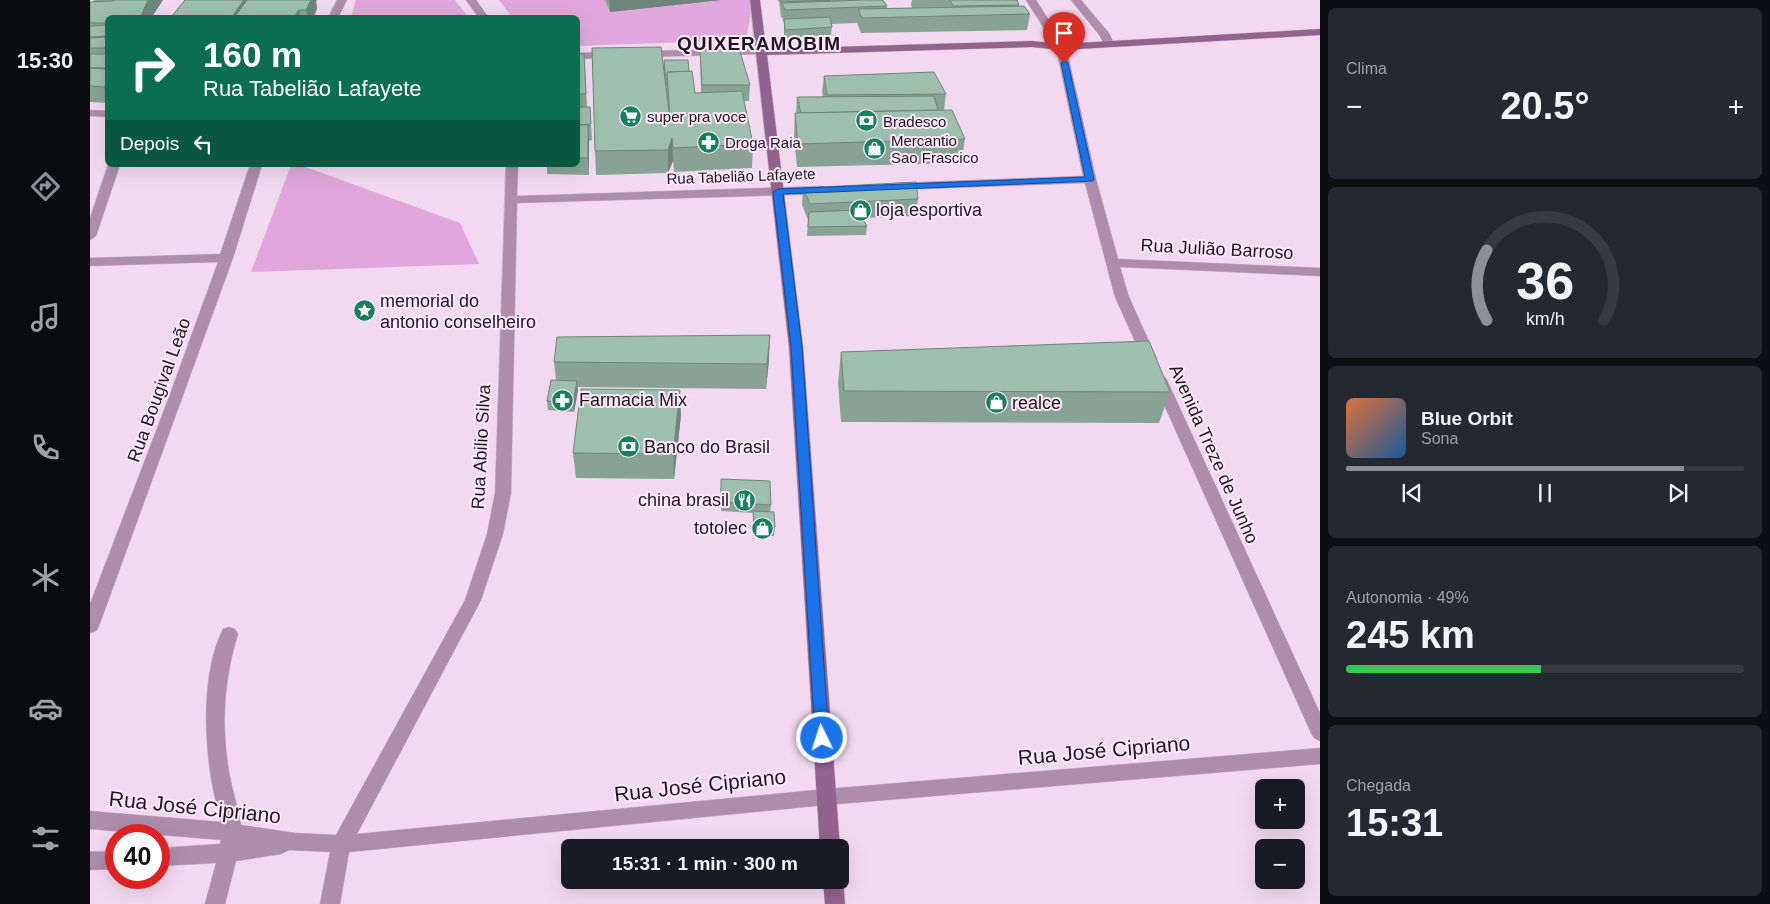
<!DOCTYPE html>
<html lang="pt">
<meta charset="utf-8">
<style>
:root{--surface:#171b24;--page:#242831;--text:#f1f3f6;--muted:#9ea1a6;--line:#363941;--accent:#8c9099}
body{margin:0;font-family:Arial,sans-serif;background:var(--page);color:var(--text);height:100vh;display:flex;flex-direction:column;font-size:19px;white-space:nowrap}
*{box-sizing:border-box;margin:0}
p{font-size:16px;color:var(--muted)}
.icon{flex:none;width:28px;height:28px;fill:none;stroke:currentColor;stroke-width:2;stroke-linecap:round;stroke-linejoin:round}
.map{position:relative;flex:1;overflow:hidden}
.panel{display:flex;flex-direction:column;gap:8px;padding:8px;background:#0d0f14;width:450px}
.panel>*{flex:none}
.top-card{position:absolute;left:15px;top:15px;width:475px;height:152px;border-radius:8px;box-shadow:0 5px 20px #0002;background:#0b6e4f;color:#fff;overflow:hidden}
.buttons{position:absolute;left:1165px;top:779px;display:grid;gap:10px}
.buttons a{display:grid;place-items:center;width:50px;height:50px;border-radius:8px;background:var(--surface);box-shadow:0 5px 20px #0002;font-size:25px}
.speed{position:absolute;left:15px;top:824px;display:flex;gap:10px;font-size:25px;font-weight:700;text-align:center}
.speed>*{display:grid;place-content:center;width:65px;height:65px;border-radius:50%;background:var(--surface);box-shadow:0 5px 20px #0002;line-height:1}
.speed .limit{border:8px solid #d22;background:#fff;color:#111}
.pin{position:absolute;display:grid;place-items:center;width:42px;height:42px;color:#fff;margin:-51px -21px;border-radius:50% 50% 50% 0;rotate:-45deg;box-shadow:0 0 5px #0007}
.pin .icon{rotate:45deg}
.me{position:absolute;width:55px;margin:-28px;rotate:356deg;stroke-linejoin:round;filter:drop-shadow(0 0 4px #0008)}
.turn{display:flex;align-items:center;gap:18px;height:105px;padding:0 15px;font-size:22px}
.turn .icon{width:65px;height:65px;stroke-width:2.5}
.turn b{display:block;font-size:35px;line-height:42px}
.then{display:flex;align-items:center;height:48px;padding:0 15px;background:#0003;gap:10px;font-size:19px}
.big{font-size:38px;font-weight:700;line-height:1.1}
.panel .card{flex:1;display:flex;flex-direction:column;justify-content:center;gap:8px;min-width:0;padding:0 18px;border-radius:8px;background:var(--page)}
.panel .dial{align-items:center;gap:0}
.dial svg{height:130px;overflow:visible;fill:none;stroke:var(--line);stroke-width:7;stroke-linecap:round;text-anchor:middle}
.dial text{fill:var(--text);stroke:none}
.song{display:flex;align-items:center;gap:15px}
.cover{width:60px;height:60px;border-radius:8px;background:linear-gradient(135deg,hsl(20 70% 55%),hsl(210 70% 35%))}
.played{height:5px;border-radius:2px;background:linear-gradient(90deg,var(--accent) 85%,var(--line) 85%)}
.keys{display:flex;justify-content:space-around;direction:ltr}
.heat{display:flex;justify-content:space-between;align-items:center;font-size:28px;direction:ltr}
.charge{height:8px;border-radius:4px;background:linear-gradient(90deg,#34c759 49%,var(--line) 0)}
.trip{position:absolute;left:471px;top:839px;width:288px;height:50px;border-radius:8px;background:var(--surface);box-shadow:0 5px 20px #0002;font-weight:700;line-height:50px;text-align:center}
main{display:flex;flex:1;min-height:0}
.tab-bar{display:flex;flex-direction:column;width:90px;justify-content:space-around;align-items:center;background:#090b0e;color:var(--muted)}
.tab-bar .icon{width:35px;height:35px}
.tab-bar .active{color:var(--accent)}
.tab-bar b{font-size:22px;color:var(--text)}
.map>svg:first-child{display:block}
</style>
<main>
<nav class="tab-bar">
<b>15:30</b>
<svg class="icon active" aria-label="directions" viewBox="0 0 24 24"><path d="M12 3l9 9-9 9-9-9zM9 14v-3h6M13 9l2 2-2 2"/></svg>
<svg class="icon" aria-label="music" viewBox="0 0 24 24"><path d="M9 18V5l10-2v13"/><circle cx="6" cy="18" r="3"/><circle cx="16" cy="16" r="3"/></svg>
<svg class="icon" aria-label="phone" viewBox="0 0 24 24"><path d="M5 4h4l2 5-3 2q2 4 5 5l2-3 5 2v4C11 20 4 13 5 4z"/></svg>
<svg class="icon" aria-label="climate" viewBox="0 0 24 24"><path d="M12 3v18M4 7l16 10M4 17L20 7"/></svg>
<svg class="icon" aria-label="car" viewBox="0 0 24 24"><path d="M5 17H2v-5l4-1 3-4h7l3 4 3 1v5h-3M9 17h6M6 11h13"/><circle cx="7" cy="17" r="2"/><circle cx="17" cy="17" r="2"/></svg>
<svg class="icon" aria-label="filters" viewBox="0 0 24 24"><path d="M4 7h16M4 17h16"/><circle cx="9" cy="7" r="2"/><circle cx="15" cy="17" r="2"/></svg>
</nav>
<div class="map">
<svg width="1230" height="904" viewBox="0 0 1230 904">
<rect width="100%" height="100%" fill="#f3d9f0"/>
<g fill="#e1a7dc">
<path d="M266,0H365L378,17H261Z"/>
<path d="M409,0H662L663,1L656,40L488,46V18L422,17Z"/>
<path d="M201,165H210L370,223L389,264L161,272Z"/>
</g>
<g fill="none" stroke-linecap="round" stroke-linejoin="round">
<defs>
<g id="street">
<path d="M247,0H257L248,18H238Z"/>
<path d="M376,0H386L399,18H389Z"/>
<path d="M936,0H946L976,47L1006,179L1028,259L1230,268V276L1030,267L1039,297L1067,359L1065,362H1055L1053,359L1025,297L995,183L802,190L800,187L802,184L806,183L993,176L966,47Z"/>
<path d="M981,0H991L1019,33L1024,44L1023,46H1015L1010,36Z"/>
<path d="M672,49L677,52L676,54L551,57L546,54L551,51Z"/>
<path d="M521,52L526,55L525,57L488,59V53Z"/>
<path d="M0,110L18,111V117L0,116Z"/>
<path d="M18,165H30L6,236L0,240V218Z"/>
<path d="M160,165H172L143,258L9,626L6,631L0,633V604L79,397L128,262L0,266V258L130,254Z"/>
<path d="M416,165H428L427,196L733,186L739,190L733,194L427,203L421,493L413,534L391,600L267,834L736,789L1230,748V764L736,805L259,852L250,904H230L240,852L199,850L191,854L146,861L135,904H115L126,863L69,866V848L130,844L131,840L0,829V811L131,822C129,811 125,800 123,789C114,742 111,672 133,629L139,627L145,629L148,634C134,679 131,725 139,772C142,790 148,807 151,825L205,833L246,835L375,600L397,534L405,493Z"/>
<path d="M1070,375L1075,377L1077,380L1230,713V741L1224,738L1221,733L1063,380L1065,377Z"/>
<path d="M26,851V869L0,870V852Z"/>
</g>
<g id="secondary">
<path d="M660,0H670L676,49L942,41L971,44L1230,29V35L971,50L942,47L677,55L713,347L750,848H730L699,347Z"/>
<path d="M750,873L753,880L755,904H735L733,880H750Z"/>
</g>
</defs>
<use href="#street" stroke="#cdb6ca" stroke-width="1"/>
<use href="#secondary" stroke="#cdb6ca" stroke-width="1"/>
<use href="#street" fill="#ae8daa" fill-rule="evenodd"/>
<use href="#secondary" fill="#92638e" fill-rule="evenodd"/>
</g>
<g fill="#88a396">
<path d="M4,0H73L61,18H18V103L0,102V2H4Z"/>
<path d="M95,0H227L226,1L227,9L223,18L81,17Z"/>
<path d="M515,0H631L520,12Z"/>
<path d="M688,0H793L797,6V8H822L821,4L822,0H927L929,5L928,6L940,14L937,30L771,33L767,23L741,24L742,27L741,35L694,38V24L692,17H691L689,1H688Z"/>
<path d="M610,50L660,85L659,101H654L663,144L662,168L584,172L583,161L578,173L506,175L505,151L574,66L599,71L605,93H611Z"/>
<path d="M488,54H494L497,107H500L502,140L499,141V175L457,174V165H488Z"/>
<path d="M734,76L856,94L854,110H848L875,139L871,163L707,167L704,136L705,113H706L707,97H733L732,92Z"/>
<path d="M713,188L828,199L825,216L772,218L777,226L776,235L717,236L718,220L712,205Z"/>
<path d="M751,352L1080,392L1069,423L751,422L748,383Z"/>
<path d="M679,360L676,389L487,387L488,390L484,412L458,410L457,401L466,380L464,362Z"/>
<path d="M591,415L584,479L486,478L483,453Z"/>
<path d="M630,488L681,505L680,512L685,527L684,536H663V513L631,511Z"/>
</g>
<g fill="#6f857a">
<path d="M58,0H73L61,18H50Z"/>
<path d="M154,0H162L156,18H141Z"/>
<path d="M221,0H227L226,1L227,9L223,18H218L216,10Z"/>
<path d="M519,0H631L520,12Z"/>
<path d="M209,10L211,18H203Z"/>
<path d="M18,82V96L14,87Z"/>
<path d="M498,125L499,141V175L498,158Z"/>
<path d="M582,138L583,161L578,173V150Z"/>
<path d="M680,335L679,360L676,389L677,364Z"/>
<path d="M487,381L488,390L484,412L483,403Z"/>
<path d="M590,390L591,415L584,479L583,454Z"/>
</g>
<g fill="#9ebeae" stroke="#6f857a">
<path d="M24,0H58L50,18H18V23H0V2L23,1Z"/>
<path d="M95,0H154L141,18L81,17Z"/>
<path d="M157,0H221L216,10H209L203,18H144Z"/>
<path d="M691,0H740L691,2Z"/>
<path d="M774,0H793L797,6L695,10L692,3Z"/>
<path d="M860,0H927L929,5L863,6Z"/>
<path d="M934,6L940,14L772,18L768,9Z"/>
<path d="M740,17L742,27L695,30L694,19Z"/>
<path d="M18,25V36L0,37V26Z"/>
<path d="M18,37V48H0V38Z"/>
<path d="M571,47L580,120L577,72L602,71L605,93L652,91L663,144L583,148L582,138L578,150L505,151L502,48Z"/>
<path d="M649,48L660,85H612L610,50Z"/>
<rect x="0" y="54" width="18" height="14"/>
<path d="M488,54H494L496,94H488Z"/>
<path d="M574,60H598L599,71L577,72V84H576Z"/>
<path d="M0,68L18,69V82L14,87L0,86Z"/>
<path d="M844,72L856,94L737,95L734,76Z"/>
<path d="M844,96L848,110L711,113L707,97Z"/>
<path d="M488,107H500L501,124L488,125Z"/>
<path d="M862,110L875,139L708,144L705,113Z"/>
<rect x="488" y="125" width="10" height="33"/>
<path d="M826,182L828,199L720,204L713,188Z"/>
<path d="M767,210L777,226L718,227L719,212Z"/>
<path d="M680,335L677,364L464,362L467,337Z"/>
<path d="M1059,341L1080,392L754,391L751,352Z"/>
<path d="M461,380L487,381L483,403L457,401Z"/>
<path d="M491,389L590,390L583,454L483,453Z"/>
<path d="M631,479L680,481L681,505L631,502Z"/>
<path d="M663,511L684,512L685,527H664Z"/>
</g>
<path fill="#1a73e8" stroke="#114b97" d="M974,60L978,63L1004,179L1003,181L693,194L712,347L739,738L737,743L732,744L727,743L725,738L701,347L683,192L688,189L995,177L971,63Z"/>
<defs>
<symbol id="supermarket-disc" viewBox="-11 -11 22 22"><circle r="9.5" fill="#15805c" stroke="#fde8fb"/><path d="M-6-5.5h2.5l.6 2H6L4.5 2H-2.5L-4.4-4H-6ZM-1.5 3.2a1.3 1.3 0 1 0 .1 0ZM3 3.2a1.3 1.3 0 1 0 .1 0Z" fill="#fff"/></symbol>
<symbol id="bank-disc" viewBox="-11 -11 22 22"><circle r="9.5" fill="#15805c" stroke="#fde8fb"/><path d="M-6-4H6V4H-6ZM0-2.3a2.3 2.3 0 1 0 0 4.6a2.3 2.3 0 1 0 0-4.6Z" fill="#fff"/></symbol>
<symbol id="pharmacy-disc" viewBox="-11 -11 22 22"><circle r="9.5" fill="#15805c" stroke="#fde8fb"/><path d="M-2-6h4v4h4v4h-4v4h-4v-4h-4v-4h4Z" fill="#fff"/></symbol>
<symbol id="shop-disc" viewBox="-11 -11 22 22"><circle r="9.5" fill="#15805c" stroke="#fde8fb"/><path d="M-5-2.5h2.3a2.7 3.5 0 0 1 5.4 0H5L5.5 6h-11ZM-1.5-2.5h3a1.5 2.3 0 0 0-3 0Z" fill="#fff"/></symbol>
<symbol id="sight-disc" viewBox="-11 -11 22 22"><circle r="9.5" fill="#15805c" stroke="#fde8fb"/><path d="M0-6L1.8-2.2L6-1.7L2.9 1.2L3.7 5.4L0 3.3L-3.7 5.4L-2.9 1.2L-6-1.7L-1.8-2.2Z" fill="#fff"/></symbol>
<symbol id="restaurant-disc" viewBox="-11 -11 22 22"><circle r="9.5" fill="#15805c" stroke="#fde8fb"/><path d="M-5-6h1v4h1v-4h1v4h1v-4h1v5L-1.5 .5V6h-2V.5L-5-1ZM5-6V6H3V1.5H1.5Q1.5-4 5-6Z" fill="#fff"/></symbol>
</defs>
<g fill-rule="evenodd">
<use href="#supermarket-disc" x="528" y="104" width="25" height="25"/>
<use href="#bank-disc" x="764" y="108" width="25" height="25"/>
<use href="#pharmacy-disc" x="606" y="130" width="25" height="25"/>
<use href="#shop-disc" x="772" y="136" width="25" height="25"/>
<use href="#shop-disc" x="758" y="198" width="25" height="25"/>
<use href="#sight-disc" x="262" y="298" width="25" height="25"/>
<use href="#pharmacy-disc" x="460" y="388" width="25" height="25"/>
<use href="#shop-disc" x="894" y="390" width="25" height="25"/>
<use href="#bank-disc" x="526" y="434" width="25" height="25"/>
<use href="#restaurant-disc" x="642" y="488" width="25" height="25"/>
<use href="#shop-disc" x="660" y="516" width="25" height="25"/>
</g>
<g text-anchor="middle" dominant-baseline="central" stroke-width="4" stroke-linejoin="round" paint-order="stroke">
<g font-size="15" fill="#1f161e" stroke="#fde8fb" text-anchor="start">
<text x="557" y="116">super pra voce</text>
<text x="793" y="121">Bradesco</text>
<text x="801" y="140">Mercantio<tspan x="801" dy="17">Sao Frascico</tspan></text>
<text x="635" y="142">Droga Raia</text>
</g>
<g font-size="15" fill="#1f161e" stroke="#fde8fb">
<text transform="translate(651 176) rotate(-2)">Rua Tabelião Lafayete</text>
</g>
<g font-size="18" fill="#1f161e" stroke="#fde8fb" text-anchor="start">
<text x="786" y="210">loja esportiva</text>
<text x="290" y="301">memorial do<tspan x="290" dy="21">antonio conselheiro</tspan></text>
<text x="489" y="400">Farmacia Mix</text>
<text x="922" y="403">realce</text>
<text x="554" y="447">Banco do Brasil</text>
<text x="639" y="500" text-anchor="end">china brasil</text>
<text x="657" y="528" text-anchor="end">totolec</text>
</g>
<g font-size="18" fill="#1f161e" stroke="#fde8fb">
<text transform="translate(1127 249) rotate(3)">Rua Julião Barroso</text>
<text transform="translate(69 390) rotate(-70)">Rua Bougival Leão</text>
<text transform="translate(391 447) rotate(-87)">Rua Abilio Silva</text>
<text transform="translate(1124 454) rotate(66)">Avenida Treze de Junho</text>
</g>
<g font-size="19" font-weight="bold" letter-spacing="1" fill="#1f161e" stroke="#fde8fb">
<text x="669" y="43">QUIXERAMOBIM</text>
</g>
<g font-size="21" fill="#1f161e" stroke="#fde8fb">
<text transform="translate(1014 750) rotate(-5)">Rua José Cipriano</text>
<text transform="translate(610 785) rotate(-6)">Rua José Cipriano</text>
<text transform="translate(105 807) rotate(6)">Rua José Cipriano</text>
</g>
</g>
</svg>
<div class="buttons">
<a>+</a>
<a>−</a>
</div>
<div class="speed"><div class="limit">40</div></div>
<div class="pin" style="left:974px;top:63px;background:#d93025"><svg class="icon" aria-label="arrive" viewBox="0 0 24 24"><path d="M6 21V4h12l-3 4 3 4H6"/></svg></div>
<svg class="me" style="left:732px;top:738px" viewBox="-20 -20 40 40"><circle r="17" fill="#1a73e8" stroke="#fff" stroke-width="3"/><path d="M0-11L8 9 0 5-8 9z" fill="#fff"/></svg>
<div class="trip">15:31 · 1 min · 300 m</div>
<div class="top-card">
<div class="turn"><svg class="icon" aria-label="right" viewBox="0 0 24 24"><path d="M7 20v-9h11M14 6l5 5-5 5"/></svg><div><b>160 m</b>Rua Tabelião Lafayete</div></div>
<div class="then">Depois<svg class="icon" aria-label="left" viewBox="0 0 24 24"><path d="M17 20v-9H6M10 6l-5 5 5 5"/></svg></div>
</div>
</div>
<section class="panel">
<div class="card"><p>Clima</p>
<div class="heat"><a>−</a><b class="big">20.5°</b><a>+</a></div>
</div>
<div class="card dial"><svg viewBox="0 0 100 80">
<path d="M14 69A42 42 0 1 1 86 69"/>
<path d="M14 69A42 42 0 0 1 14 26" stroke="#8c9099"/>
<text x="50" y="56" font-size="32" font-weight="700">36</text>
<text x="50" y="72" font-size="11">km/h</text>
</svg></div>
<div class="card">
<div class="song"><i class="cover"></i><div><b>Blue Orbit</b><p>Sona</p></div></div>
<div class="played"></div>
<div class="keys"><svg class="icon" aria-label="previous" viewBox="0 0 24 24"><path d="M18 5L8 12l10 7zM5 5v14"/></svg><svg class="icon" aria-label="pause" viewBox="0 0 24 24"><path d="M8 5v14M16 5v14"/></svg><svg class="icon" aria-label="next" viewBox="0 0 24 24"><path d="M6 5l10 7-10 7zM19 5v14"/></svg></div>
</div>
<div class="card"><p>Autonomia · 49%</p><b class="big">245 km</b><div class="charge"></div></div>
<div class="card"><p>Chegada</p><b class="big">15:31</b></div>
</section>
</main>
